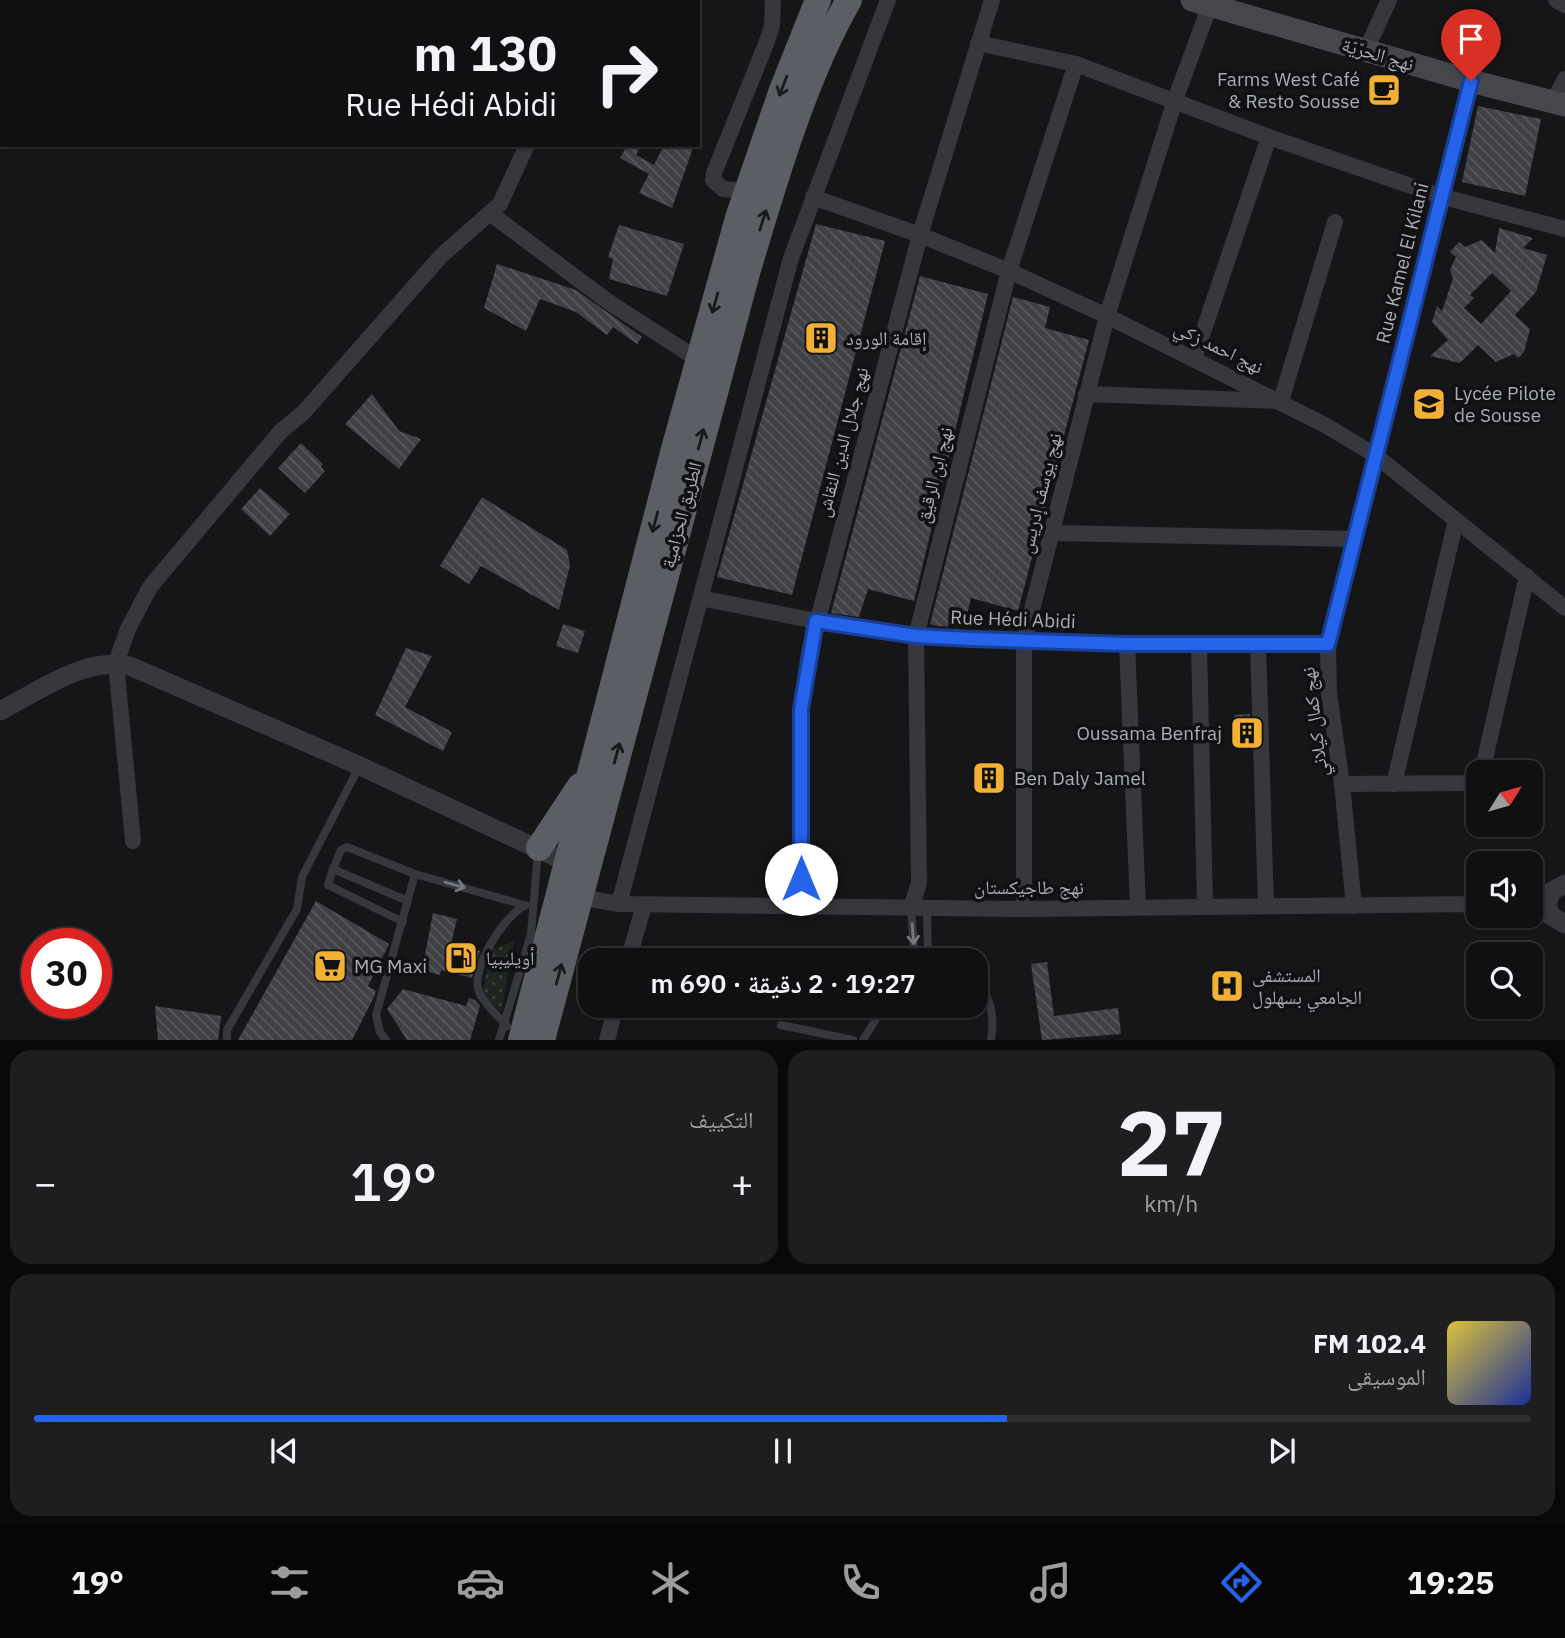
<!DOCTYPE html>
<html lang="ar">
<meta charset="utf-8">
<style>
:root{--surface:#101012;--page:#1e1e20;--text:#f1f3f6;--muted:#9c9d9f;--line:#303032;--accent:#2563eb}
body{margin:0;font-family:"IBM Plex Sans","Noto Naskh Arabic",sans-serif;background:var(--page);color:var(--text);direction:rtl;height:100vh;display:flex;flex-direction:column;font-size:26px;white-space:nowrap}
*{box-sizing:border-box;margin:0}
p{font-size:23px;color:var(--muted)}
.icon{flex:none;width:38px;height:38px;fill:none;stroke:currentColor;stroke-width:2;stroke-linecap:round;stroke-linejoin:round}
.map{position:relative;height:1040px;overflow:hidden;direction:ltr}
.panel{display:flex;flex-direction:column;gap:10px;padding:10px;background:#09090a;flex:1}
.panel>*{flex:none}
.hud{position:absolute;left:0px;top:0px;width:700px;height:147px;box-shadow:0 2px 5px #0004,0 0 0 2px var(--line);direction:rtl;background:#101012;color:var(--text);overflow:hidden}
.needle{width:46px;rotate:53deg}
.controls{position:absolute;left:1466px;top:760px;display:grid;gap:14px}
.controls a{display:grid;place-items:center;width:77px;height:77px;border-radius:14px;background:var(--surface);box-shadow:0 2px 5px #0004,0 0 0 2px var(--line);font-size:35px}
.speed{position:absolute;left:21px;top:928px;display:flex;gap:14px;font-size:35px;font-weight:700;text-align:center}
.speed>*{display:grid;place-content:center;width:91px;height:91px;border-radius:50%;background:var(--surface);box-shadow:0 2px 5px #0004,0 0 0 2px var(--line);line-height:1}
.speed .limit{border:10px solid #d22;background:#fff;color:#111}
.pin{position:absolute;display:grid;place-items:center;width:60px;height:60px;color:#fff;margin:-72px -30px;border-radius:50% 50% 50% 0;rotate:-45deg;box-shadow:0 0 7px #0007}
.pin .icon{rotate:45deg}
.me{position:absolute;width:77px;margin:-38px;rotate:0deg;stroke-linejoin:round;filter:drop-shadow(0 0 5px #0008)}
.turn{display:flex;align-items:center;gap:24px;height:147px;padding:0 28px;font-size:32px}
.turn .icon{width:91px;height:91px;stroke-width:2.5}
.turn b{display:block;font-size:49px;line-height:60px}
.big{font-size:52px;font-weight:600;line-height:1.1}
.panel .tile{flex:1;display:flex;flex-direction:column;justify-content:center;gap:10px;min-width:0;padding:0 24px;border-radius:21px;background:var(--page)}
.panel .dial{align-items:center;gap:0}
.dial b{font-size:91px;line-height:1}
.song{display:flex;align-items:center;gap:21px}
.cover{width:84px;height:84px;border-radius:10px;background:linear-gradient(135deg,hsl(50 70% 55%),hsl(230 70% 35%))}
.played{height:7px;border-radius:4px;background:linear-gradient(90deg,var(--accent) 65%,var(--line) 65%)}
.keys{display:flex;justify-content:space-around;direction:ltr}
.heat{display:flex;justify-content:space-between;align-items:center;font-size:38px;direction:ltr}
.panel .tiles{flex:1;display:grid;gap:10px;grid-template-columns:1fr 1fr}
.tile:last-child{grid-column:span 2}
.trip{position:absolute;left:578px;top:948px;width:410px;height:70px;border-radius:21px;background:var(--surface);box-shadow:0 2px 5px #0004,0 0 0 2px var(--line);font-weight:600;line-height:70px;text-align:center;direction:rtl}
.tabs{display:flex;height:112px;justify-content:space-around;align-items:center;background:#060607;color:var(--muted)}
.tabs .icon{width:49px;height:49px}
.tabs .selected{color:var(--accent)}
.tabs b{font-size:32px;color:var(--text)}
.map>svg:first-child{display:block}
</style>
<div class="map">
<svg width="1565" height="1040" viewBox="0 0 1565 1040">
<defs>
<pattern id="grass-dots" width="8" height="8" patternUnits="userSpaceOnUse" patternTransform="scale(1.75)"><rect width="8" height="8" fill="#1e261f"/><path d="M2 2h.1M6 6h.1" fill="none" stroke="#3c433d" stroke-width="1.8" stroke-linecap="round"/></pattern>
<pattern id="building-back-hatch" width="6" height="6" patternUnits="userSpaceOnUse" patternTransform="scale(1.75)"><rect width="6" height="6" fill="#404145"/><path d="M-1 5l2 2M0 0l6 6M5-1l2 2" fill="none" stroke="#595a5e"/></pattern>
</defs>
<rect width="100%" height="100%" fill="#161618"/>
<path fill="url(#grass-dots)" d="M514,941L501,1012L482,994L491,950Z"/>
<g fill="url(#building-back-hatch)" fill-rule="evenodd">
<path d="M1478,106L1541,119L1525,196L1462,182Z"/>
<path d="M627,145H641L636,155L654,165L664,145H694L672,208L639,193L649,174L620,158Z"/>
<path d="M816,224L885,241L792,595L717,577Z"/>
<path d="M619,225L684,244L667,296L609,279L613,259L608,257Z"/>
<path d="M1499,228L1533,238L1523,248L1547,255L1536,292L1515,315L1530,329L1524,352L1518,358L1514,354L1496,362L1478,345L1460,363L1430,356L1448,340L1432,322L1437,306L1442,311L1453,278L1450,270L1456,257L1450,252L1459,242L1465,247L1482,240L1495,253ZM1492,273L1511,291L1481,324L1464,308L1474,298L1470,295Z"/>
<path d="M497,264L576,290L642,337L637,344L613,327L607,335L576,312L540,299L526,331L484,308Z"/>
<path d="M920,276L988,294L914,601L868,589L859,617L831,613Z"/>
<path d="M1013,297L1050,307L1045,328L1089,340L1018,611L971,598L964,627L937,626L930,624Z"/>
<path d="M372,394L399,431L421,439L399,469L345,424Z"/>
<path d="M301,443L323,464L321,467L325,471L305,493L278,468Z"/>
<path d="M260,488L290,514L270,536L241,509Z"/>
<path d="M482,497L567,550L570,565L559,610L481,566L469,584L440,566Z"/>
<path d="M563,624L585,631L578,653L556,646Z"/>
<path d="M406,648L432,656L405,707L452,732L443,751L375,715Z"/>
<path d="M1250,714V740H1236L1234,715Z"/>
<rect x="976" y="770" width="26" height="15"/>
<path d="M316,901L389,944L368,986L376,991L374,997L352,1040H238Z"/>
<path d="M433,913L457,919L451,944L480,951L472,978L441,970L440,975L422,970Z"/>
<path d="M1047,962L1054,1016L1118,1008L1121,1034L1042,1040L1031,964Z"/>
<path d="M403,989L466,1006L469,998L475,1000L480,1006L470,1040H407L387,1009Z"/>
<path d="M155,1006L221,1016L218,1040H158Z"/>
</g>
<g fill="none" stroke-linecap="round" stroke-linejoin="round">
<g stroke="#37383d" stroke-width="8">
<path d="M333,869L328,885L403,922"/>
<path d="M408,901L333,869L341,850L347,847L415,874"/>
<path d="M911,908L915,961"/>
<path d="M927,908L928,960"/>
<path d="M924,961H941"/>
<path d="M975,979C991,997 995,1016 991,1040"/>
<path d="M781,1025L853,1040"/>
<path d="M507,1026C498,1016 484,1004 479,992C470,968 505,914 526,905"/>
<path d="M227,1040V1030L297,909L302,877L359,767"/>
<path d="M386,1040L380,1032L376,1015L415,874L524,905"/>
<path d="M499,1040L531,934L538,851"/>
<path d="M863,1040L884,1006"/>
</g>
<g stroke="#37383d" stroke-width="16">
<path d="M1556,0L1565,5"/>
<path d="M601,2L602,0"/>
<path d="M978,43L1076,64L1269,137L1440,196L1565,229"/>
<path d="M1366,50L1389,0"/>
<path d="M1553,102L1565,79"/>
<path d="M747,191L723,189L713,180L714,173L766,44L772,26L773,0"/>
<path d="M813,197L920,235L1009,271L1107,316L1325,425L1375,455L1565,608"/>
<path d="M491,214L610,303L699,360"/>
<path d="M1194,359L1269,137"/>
<path d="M1086,394L1281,401L1335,222"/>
<path d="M1052,533L1353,539"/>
<path d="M700,598L816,621L916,636L1127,644H1328"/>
<path d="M1127,644L1138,907"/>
<path d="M1199,645L1205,906"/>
<path d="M1258,645L1266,906"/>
<path d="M1482,772L1527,576"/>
<path d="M1342,784L1469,783L1479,778"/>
<path d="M1394,784L1456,520"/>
<path d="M133,841L116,663L128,629L150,587L281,431L304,412L441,256L500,204L527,145"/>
<path d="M1531,895L1552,891"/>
<path d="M579,897L619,904L1024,909L1479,904"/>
<path d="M619,904L791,258L888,0"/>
<path d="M800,906L801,709L809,653L920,235L992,0"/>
<path d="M1354,906L1342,784L1329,693L1328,644L1471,81"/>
<path d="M911,908L919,883L916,636L1009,271L1076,64"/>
<path d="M1024,909V641L1107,316L1175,100L1210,5"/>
<path d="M1531,912L1550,915"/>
<path d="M628,961L644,905"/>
<path d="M607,1040L616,1006"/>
</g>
<g stroke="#37383d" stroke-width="19">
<path d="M0,711C39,691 85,656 130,666L360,766L566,862"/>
<path d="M1565,884L1552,891L1547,903L1550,915L1565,924"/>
</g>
<path stroke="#45474d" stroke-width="23" d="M1192,0L1471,81L1565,105"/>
<g stroke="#5b5e65" stroke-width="26">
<path d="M539,848L580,786"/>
<path d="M521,1040L674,449L738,218L782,90L818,0"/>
<path d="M542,1040L747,273C773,186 804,78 849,0"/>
</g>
</g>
<defs><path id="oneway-shaft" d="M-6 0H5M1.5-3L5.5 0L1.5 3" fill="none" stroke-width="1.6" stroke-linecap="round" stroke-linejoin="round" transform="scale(1.75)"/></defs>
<g stroke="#18191b">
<use href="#oneway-shaft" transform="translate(783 86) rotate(111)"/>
<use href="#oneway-shaft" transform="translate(763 220) rotate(-72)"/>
<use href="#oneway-shaft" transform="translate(715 303) rotate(106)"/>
<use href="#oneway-shaft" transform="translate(701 439) rotate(-75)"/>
<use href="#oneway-shaft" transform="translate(655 522) rotate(105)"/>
<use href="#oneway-shaft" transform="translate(617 753) rotate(-75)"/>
<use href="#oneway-shaft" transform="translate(559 974) rotate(-75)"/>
</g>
<g stroke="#757881">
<use href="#oneway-shaft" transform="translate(455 885) rotate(16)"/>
<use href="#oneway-shaft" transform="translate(913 934) rotate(85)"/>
</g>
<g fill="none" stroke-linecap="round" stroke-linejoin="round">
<defs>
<path id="route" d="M801,879V709L816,621L916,636L971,639L1127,644H1328L1471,81"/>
</defs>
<use href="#route" stroke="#184099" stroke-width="18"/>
<use href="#route" stroke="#2563eb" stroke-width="12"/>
</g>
<defs>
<symbol id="cafe-square" viewBox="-11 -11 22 22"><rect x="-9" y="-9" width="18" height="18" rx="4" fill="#f2b134" stroke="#111113"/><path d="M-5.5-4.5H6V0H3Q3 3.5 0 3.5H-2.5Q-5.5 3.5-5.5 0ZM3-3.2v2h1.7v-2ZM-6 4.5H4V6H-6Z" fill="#111"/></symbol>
<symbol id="building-square" viewBox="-11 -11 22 22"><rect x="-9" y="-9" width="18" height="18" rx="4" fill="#f2b134" stroke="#111113"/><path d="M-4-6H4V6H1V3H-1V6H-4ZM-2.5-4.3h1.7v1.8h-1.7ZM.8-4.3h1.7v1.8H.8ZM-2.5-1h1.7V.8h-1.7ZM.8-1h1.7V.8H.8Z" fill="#111"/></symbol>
<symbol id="university-square" viewBox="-11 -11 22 22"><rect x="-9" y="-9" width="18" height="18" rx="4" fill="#f2b134" stroke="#111113"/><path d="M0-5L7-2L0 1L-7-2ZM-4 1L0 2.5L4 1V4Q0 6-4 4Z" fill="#111"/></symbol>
<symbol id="fuel-square" viewBox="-11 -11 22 22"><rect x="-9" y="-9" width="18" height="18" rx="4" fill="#f2b134" stroke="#111113"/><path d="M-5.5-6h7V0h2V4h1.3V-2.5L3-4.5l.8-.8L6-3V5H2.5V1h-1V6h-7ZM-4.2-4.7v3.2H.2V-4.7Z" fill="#111"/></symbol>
<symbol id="supermarket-square" viewBox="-11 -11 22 22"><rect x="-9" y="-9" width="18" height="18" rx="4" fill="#f2b134" stroke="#111113"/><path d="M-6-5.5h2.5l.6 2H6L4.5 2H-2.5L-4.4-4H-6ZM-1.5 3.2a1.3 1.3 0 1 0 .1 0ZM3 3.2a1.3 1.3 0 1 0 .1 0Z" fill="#111"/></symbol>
<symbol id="hospital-square" viewBox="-11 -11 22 22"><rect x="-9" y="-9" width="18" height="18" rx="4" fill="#f2b134" stroke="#111113"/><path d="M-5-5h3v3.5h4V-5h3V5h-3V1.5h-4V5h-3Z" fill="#111"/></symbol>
</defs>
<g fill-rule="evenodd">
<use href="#cafe-square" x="1365" y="71" width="38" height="38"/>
<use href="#building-square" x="802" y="319" width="38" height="38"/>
<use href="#university-square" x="1410" y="385" width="38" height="38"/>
<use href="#building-square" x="1228" y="714" width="38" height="38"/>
<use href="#building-square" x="970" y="759" width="38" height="38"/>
<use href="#fuel-square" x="442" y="939" width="38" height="38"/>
<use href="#supermarket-square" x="311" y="947" width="38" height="38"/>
<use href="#hospital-square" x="1208" y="967" width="38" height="38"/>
</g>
<g text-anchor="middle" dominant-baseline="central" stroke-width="7" stroke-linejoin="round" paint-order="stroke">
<g font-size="19" fill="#a8adb8" stroke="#111113">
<text transform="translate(1378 54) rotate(16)">نهج الحرّيّة</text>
<text transform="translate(1402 263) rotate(-76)">Rue Kamel El Kilani</text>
<text transform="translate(1219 347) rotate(26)">نهج احمد زكي</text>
<text transform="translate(842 442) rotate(-75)">نهج جلال الدين النقاش</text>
<text transform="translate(934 475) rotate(-76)">نهج ابن الرقيق</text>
<text transform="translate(1040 493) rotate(-76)">نهج يوسف إدريس</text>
<text transform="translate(681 515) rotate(-75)">الطريق الحزامية</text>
<text transform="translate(1013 619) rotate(2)">Rue Hédi Abidi</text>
<text transform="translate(1314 722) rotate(-97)">نهج كمال كيلاني</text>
<text x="1029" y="887">نهج طاجيكستان</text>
</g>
<g font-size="19" fill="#a8adb8" stroke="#111113" text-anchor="start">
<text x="1360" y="79" text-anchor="end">Farms West Café<tspan x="1360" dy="22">&amp; Resto Sousse</tspan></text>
<text x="846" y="338">إقامة الورود</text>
<text x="1454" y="393">Lycée Pilote<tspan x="1454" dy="22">de Sousse</tspan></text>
<text x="1222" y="733" text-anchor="end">Oussama Benfraj</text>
<text x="1014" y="778">Ben Daly Jamel</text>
<text x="486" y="958">أويليبيا</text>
<text x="354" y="966">MG Maxi</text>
<text x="1252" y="975">المستشفى<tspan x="1252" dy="22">الجامعي بسهلول</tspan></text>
</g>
</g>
</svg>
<div class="controls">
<a><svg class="needle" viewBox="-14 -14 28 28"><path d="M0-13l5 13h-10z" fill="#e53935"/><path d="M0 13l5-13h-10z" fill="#9c9d9f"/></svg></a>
<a><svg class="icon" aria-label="sound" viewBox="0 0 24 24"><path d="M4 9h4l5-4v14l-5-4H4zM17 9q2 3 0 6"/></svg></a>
<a><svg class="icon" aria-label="search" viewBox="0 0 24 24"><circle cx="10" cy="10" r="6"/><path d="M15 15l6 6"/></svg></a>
</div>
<div class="speed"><div class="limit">30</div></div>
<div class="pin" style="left:1471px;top:81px;background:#d93025"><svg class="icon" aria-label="arrive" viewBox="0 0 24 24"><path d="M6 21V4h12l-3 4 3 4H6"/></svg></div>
<svg class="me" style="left:801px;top:879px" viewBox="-20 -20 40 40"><circle r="19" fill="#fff"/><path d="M0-13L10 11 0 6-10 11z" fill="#2563eb"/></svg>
<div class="trip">19:27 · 2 دقيقة · 690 m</div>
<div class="hud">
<div class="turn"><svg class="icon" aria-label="right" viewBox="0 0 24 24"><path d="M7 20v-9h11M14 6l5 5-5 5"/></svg><div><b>130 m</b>Rue Hédi Abidi</div></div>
</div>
</div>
<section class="panel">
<div class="tiles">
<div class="tile dial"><b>27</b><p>km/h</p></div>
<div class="tile"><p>التكييف</p>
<div class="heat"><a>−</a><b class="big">19°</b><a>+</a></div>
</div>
<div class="tile">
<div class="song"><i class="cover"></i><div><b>102.4 FM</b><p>الموسيقى</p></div></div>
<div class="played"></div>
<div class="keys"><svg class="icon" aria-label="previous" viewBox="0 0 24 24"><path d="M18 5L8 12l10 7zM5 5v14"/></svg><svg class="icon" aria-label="pause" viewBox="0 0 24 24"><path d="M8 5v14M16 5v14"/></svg><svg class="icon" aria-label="next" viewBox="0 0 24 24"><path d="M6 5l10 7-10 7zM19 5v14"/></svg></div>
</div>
</div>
</section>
<nav class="tabs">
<b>19:25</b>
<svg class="icon selected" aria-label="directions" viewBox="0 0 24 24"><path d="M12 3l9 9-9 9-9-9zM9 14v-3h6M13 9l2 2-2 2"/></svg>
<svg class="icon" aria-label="music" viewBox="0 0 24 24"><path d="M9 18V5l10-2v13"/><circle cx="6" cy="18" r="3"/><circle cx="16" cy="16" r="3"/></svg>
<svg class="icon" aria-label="phone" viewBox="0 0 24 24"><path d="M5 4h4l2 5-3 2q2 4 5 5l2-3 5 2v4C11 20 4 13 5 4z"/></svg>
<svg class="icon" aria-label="climate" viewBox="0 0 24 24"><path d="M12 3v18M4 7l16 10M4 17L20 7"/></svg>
<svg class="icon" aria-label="car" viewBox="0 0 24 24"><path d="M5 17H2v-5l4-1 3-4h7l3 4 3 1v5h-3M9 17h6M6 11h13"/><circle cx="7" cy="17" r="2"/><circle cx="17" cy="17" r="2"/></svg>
<svg class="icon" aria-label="filters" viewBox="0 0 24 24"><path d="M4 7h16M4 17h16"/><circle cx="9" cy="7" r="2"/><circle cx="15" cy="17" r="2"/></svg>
<b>19°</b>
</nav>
